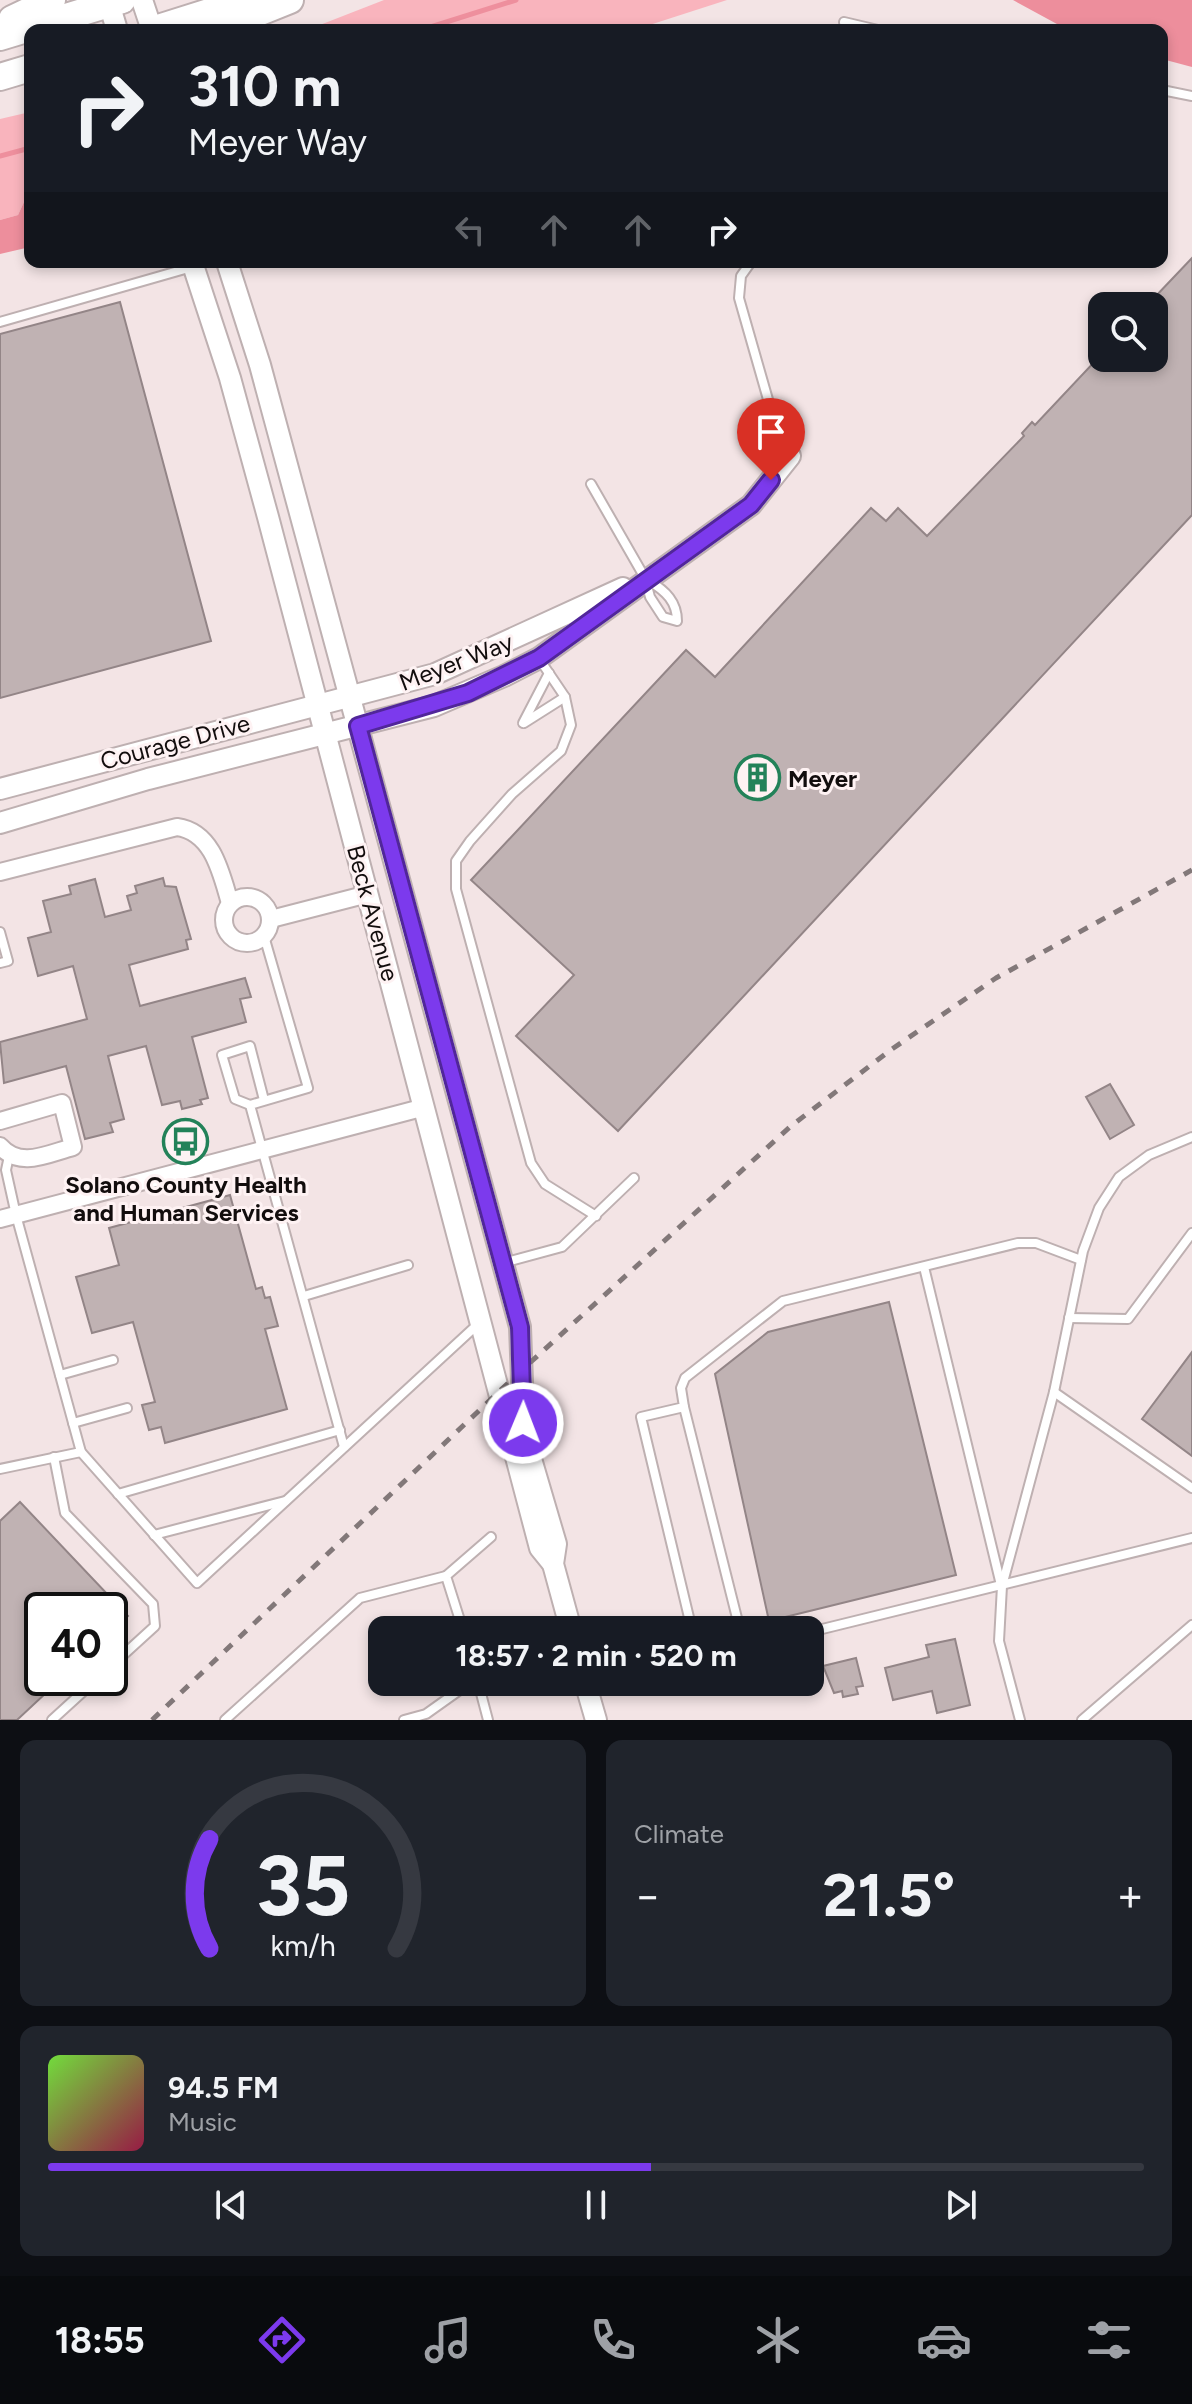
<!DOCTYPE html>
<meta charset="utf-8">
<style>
:root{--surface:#171b24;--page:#20242c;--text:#f1f3f6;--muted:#9ea1a6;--line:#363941;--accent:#7c3aed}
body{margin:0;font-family:Figtree,sans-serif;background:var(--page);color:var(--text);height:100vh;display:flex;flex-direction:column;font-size:30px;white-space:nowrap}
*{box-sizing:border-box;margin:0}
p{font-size:26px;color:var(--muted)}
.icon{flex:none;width:44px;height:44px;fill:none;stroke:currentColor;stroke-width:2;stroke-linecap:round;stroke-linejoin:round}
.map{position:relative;height:1720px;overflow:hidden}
.side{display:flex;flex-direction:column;gap:20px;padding:20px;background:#0d0f14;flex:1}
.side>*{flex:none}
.guide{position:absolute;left:24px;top:24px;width:1144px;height:244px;border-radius:16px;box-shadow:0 4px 12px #0003;background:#171b24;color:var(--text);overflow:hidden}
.fabs{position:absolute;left:1088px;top:292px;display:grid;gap:16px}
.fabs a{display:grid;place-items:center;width:80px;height:80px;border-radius:16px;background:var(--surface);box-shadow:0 4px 12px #0003;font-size:40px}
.speed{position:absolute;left:24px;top:1592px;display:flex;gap:16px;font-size:40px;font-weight:700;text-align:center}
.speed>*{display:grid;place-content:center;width:104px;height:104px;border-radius:50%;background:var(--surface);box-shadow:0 4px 12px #0003;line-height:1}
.speed .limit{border:4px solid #111;border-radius:12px;background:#fff;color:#111}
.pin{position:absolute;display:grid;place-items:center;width:68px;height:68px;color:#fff;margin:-82px -34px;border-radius:50% 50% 50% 0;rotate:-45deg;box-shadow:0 0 8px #0007}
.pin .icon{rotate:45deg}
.me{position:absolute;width:88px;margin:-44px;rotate:1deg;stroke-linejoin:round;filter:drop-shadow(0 0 6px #0008)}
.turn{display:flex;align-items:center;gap:28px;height:168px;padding:0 32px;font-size:36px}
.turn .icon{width:104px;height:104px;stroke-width:2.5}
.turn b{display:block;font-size:56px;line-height:68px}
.lanes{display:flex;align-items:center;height:76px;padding:0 32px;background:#0003;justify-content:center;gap:40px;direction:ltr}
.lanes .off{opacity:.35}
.big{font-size:60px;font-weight:700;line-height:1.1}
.side .card{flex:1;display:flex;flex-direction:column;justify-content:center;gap:12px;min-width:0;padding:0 28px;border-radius:16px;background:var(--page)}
.side .dial{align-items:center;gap:0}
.dial svg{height:208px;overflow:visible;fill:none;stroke:var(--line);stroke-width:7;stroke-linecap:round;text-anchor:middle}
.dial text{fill:var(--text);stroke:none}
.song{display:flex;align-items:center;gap:24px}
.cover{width:96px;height:96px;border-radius:12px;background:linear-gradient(135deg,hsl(100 70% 55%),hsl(340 70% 35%))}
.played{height:8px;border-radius:4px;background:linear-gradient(90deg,var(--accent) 55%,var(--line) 55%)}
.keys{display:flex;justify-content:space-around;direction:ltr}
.heat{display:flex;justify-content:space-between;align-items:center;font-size:44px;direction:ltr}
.side .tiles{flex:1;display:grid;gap:20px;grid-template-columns:1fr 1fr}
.card:last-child{grid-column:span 2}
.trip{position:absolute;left:368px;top:1616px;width:456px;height:80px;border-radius:16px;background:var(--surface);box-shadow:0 4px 12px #0003;font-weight:700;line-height:80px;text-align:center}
.tab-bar{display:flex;height:128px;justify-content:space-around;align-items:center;background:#090b0e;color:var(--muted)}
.tab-bar .icon{width:56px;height:56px}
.tab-bar .active{color:var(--accent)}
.tab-bar b{font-size:36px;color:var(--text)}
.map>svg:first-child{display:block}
</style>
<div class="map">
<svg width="1192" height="1720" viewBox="0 0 1192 1720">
<rect width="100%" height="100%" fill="#f3e4e5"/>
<g fill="#f9b4bd">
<path d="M384,0H727L634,30H307Z"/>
<path d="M30,112V189L18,215L0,220V119Z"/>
</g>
<g fill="#ed8e9c">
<path d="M1013,0H1192V67L1162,59V30H1068Z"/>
<path d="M30,189V247L0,254V220L18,215Z"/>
</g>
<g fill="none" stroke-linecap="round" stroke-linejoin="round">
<g stroke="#ee8f9d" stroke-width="5">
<path d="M421,30L516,0"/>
<path d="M0,156L30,148"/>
</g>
</g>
<g fill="#c0b2b3" stroke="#938587" stroke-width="2">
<path d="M1192,258V515L618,1131L516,1036L574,975L471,880L686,650L715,677L871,508L886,521L898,508L927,536L1024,436L1022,433L1032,422L1035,425L1098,358H1154V298Z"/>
<path d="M120,302L211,641L0,698V334Z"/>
<path d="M163,878L165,886L176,887L191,939L186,940L188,949L129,965L140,1006L245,978L251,997L240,999L246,1022L192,1037L208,1098L200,1100L202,1104L182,1109L180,1101L162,1105L146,1046L108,1056L124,1119L110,1123L113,1132L85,1139L66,1066L4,1083L0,1042L87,1019L73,966L38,976L28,938L51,932L43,901L71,894L69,886L95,879L105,917L131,910L127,896L137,893L135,886Z"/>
<path d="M1110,1084L1134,1125L1110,1139L1086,1097Z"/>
<path d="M230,1195L256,1289L262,1287L265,1298L270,1297L278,1326L265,1329L287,1409L165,1443L161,1427L149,1430L142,1405L155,1402L133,1322L92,1333L76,1277L119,1265L109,1228Z"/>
<path d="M889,1302L956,1575L769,1621L715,1374L768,1332Z"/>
<path d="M1192,1352V1456L1142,1419Z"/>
<path d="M20,1502L128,1616L110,1633V1610H42V1678H62L17,1720H0V1521Z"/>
<path d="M955,1639L970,1705L937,1713L932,1691L893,1700L885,1668L929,1657L926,1645Z"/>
<path d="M856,1658L863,1686L856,1687L858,1694L843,1697L842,1691L834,1693L823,1666Z"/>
</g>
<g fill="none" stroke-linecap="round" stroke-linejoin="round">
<defs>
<g id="service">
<path d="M844,22L878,30"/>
<path d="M1162,90L1192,96"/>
<path d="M751,262L741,276L739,298L769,403L790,454"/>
<path d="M0,322L192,267"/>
<path d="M591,484L645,578L650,597L663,617L677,621C677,602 666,591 649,581"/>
<path d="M540,660L565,697L571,725L561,751L512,794L470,841L456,861V889L531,1163L545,1184L596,1216"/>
<path d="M523,723L549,673"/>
<path d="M524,723L565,697"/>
<path d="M0,932L8,961L0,963"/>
<path d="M264,936L308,1088L250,1105L344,1447"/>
<path d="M250,1105L235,1099L222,1055L250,1046L264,1100"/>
<path d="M9,1156L6,1170L16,1215L81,1452L197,1583L477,1325"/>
<path d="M503,1263L562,1247L634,1178"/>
<path d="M924,1267L1001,1585"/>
<path d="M304,1296L408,1265"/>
<path d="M1069,1318L1128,1319L1192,1233"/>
<path d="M60,1375L113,1360"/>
<path d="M1054,1392L1192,1488"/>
<path d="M684,1407L740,1630"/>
<path d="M73,1423L127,1408"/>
<path d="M54,1457L65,1513L153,1604L155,1626L110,1667"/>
<path d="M0,1469L81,1452"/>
<path d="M118,1494L340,1430"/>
<path d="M154,1535L285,1501"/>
<path d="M463,1630L446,1576L491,1537"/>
<path d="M692,1630L641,1417L684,1407L681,1388L685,1378L783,1301L1018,1243H1036L1081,1260"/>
<path d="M810,1632L1192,1538"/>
<path d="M478,1682L488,1720"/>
<path d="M587,1686L603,1682"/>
<path d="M52,1720L98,1678"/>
<path d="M225,1720L360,1598L446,1576"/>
<path d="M404,1720L426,1714L471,1682"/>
<path d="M1020,1720L999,1641L1002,1586L1054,1392L1083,1251L1099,1208L1119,1177L1149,1155L1192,1137"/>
<path d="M1082,1720L1192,1625"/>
</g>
<g id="minor">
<path d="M0,872L177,827C213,832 221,873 230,903"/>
<circle cx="247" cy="920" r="23"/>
<path d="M271,919L368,894"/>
<path d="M0,1121L62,1103L73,1147C47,1154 20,1169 0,1146"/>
<path d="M0,1219L425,1107"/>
</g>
<g id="tertiary">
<path d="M108,0L117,30"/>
<path d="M142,0L152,30"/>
<path d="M192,262L230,378L268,517L540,1548L553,1564"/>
<path d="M227,262L260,365L520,1327L524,1435L556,1544L553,1564L571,1630"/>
<path d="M0,789L435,674L623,588"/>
<path d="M0,823L148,779L434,706L504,676L539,658L751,505L790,456"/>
<path d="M585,1682L596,1720"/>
</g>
<g id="trunk">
<path d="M12,19L52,0"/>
<path d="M152,30L247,0"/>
<path d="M215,30L290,0"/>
<path d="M0,37L122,0"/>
<path d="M0,77L30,68"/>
</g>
</defs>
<use href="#service" stroke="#beb0b1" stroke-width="12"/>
<use href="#minor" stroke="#beb0b1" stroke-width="20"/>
<use href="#tertiary" stroke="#beb0b1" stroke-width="24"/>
<use href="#trunk" stroke="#beb0b1" stroke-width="30"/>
<use href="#service" stroke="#fff" stroke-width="8"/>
<use href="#minor" stroke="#fff" stroke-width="16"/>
<use href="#tertiary" stroke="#fff" stroke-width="20"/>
<use href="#trunk" stroke="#fff" stroke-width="26"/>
<path stroke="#827879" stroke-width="5" stroke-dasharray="10 10" stroke-linecap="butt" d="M152,1720L523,1369L791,1126L892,1049L996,978L1192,870"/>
</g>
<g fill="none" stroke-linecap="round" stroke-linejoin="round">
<defs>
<path id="route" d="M523,1423L520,1327L358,726L468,693L539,658L751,505L771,480"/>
</defs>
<use href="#route" stroke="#51269a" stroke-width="20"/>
<use href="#route" stroke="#7c3aed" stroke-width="14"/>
</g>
<defs>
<symbol id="building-ring" viewBox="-11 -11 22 22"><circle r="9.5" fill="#fef2f3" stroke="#238259" stroke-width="1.5"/><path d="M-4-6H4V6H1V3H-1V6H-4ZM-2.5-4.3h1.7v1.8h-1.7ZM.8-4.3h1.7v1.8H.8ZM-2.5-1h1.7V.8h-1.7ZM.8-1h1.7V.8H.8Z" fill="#238259"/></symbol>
<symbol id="bus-ring" viewBox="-11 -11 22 22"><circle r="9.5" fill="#fef2f3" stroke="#238259" stroke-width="1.5"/><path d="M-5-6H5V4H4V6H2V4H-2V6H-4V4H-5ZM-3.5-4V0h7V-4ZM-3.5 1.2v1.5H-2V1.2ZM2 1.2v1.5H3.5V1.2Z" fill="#238259"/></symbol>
</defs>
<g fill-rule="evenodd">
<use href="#building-ring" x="732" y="752" width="51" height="51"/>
<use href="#bus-ring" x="160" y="1116" width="51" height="51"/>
</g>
<g text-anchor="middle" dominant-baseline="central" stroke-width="6" stroke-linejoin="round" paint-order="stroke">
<g font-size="24" fill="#120d0d" stroke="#fef2f3">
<text transform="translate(456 662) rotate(-21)">Meyer Way</text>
<text transform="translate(175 742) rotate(-15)">Courage Drive</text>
<text transform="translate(373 913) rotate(75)">Beck Avenue</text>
</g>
<g font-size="24" font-weight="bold" fill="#120d0d" stroke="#fef2f3" text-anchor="start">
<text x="788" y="778">Meyer</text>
<text x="186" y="1184" text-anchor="middle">Solano County Health<tspan x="186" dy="28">and Human Services</tspan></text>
</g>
</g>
</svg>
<div class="fabs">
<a><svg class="icon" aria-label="search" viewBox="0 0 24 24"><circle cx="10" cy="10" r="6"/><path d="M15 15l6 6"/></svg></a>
</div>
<div class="speed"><div class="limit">40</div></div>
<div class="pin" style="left:771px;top:480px;background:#d93025"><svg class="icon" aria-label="arrive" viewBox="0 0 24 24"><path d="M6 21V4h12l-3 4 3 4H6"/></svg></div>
<svg class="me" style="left:523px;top:1423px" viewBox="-20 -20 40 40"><circle r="17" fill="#7c3aed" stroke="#fff" stroke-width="3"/><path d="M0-11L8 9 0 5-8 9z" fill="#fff"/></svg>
<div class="trip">18:57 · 2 min · 520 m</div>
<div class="guide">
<div class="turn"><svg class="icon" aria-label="right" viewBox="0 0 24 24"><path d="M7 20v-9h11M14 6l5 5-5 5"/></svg><div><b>310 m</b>Meyer Way</div></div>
<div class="lanes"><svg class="icon off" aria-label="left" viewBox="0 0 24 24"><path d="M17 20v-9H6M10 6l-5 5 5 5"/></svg><svg class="icon off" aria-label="ahead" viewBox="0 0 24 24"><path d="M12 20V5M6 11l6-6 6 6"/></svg><svg class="icon off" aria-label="ahead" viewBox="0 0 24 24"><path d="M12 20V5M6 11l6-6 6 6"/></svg><svg class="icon" aria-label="right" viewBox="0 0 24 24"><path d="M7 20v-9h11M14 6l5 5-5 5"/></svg></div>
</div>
</div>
<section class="side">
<div class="tiles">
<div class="card dial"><svg viewBox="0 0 100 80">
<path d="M14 69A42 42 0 1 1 86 69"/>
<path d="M14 69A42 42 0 0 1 14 27" stroke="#7c3aed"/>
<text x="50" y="56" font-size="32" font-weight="700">35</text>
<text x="50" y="72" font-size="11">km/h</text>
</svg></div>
<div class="card"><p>Climate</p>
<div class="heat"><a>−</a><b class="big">21.5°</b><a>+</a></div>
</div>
<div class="card">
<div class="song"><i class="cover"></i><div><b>94.5 FM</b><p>Music</p></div></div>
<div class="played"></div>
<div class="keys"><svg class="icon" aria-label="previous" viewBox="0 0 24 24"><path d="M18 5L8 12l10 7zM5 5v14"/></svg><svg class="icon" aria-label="pause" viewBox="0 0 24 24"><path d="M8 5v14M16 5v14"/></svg><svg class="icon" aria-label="next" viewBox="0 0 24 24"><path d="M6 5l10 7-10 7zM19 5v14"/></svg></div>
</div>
</div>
</section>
<nav class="tab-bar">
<b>18:55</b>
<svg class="icon active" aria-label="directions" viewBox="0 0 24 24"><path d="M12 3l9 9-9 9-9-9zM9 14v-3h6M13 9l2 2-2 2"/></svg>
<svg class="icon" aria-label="music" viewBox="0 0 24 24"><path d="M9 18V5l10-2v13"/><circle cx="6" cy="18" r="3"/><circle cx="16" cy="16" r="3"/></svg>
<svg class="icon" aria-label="phone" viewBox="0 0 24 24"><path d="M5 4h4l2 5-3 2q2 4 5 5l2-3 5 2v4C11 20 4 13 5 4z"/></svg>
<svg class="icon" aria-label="climate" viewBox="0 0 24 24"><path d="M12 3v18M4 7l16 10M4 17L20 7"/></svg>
<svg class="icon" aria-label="car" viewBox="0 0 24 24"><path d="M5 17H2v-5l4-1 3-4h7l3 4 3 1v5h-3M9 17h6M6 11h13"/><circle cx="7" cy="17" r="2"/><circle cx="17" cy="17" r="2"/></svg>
<svg class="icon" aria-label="filters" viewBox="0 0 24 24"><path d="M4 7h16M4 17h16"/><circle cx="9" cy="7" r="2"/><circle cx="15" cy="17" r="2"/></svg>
</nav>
